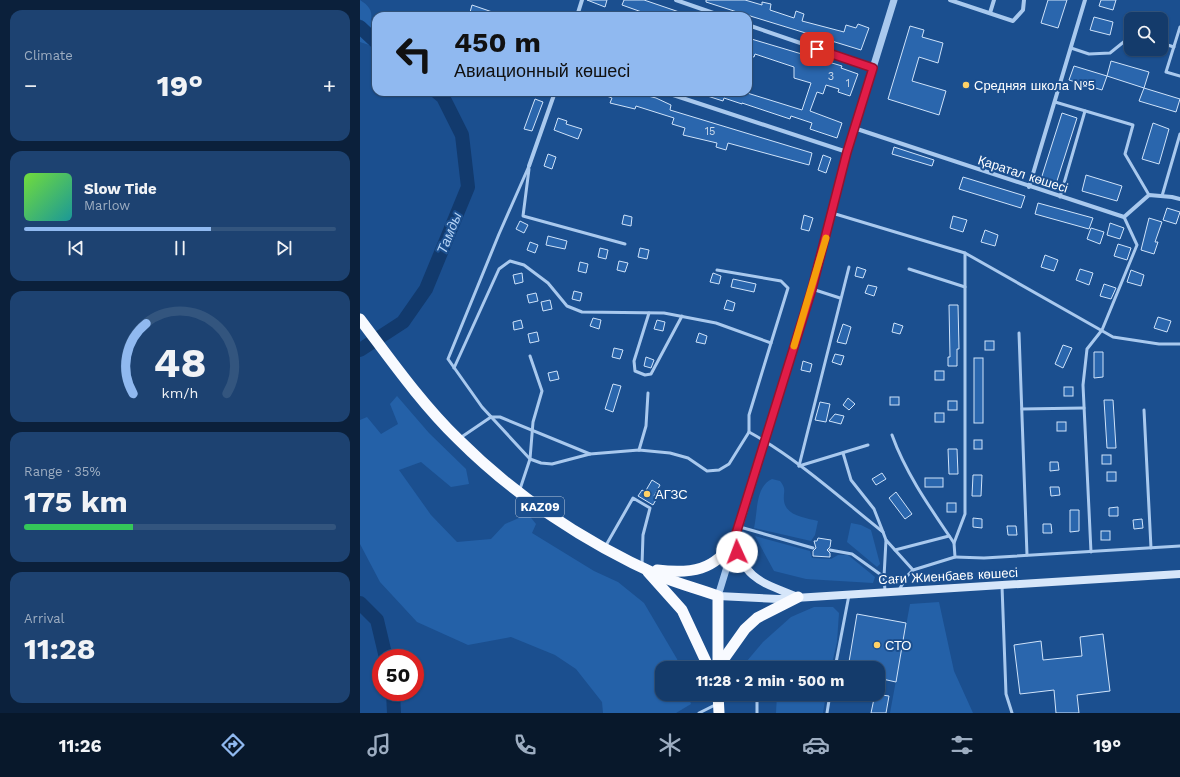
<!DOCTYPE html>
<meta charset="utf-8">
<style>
:root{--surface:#143b6b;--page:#1d4271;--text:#f1f3f6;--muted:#9dadc1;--line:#33557e;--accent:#90b9f0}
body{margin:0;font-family:"Work Sans",sans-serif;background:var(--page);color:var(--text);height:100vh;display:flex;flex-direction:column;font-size:15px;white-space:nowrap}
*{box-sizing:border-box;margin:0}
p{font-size:13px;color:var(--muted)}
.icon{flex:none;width:22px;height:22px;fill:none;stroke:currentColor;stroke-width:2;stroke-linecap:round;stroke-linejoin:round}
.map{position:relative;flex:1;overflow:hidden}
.panel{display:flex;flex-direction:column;gap:10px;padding:10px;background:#0b203b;width:360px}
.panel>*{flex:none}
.banner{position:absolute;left:12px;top:12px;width:380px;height:84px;border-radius:12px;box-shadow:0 1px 3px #0004,0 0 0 1px var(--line);background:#90b9f0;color:#111;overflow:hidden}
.controls{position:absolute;left:764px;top:12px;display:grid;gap:8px}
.controls a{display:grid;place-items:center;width:44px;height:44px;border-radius:8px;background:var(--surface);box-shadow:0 1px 3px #0004,0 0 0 1px var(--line);font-size:20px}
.speed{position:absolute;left:12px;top:649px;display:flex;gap:8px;font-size:20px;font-weight:700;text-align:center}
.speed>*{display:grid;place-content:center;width:52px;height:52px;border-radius:50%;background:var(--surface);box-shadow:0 1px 3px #0004,0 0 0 1px var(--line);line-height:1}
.speed .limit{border:6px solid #d22;background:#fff;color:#111}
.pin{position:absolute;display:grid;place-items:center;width:34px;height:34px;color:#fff;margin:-17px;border-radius:8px;box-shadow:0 2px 6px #0006}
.me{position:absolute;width:44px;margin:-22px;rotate:358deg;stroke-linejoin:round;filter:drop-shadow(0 0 3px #0008)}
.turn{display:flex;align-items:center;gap:14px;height:84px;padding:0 16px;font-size:18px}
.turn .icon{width:52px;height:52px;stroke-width:2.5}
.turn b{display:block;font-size:28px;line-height:34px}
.big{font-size:30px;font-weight:700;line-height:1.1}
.panel .tile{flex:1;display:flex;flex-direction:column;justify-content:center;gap:6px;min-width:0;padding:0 14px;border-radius:12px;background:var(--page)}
.panel .dial{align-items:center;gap:0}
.dial svg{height:104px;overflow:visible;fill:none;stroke:var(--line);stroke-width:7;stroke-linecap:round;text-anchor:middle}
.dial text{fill:var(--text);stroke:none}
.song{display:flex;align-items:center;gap:12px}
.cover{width:48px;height:48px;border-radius:6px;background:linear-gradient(135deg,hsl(100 70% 55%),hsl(180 70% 35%))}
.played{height:4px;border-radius:2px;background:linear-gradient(90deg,var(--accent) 60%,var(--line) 60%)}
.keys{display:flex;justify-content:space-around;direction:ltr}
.heat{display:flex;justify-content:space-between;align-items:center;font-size:22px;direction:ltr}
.charge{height:6px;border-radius:3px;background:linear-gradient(90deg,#34c759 35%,var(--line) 0)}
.trip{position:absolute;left:295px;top:661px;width:230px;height:40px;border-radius:12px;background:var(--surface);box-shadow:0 1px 3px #0004,0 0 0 1px var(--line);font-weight:700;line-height:40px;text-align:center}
.tab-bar{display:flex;height:64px;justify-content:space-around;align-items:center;background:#08182b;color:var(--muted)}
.tab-bar .icon{width:28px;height:28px}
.tab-bar .on{color:var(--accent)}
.tab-bar b{font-size:18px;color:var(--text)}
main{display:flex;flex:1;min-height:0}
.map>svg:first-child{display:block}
</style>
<main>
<section class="panel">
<div class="tile"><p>Climate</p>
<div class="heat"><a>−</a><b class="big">19°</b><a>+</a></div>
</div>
<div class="tile">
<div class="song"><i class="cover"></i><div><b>Slow Tide</b><p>Marlow</p></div></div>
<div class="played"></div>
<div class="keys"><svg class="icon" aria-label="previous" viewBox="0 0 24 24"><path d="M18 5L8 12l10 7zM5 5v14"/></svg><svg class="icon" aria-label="pause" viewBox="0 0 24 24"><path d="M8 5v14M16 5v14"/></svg><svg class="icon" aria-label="next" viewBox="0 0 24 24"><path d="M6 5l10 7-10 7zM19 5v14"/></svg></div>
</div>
<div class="tile dial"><svg viewBox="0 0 100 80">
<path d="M14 69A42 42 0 1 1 86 69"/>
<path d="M14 69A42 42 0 0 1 24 15" stroke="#90b9f0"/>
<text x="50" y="56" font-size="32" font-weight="700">48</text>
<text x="50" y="72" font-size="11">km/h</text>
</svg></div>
<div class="tile"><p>Range · 35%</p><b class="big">175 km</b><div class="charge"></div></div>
<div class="tile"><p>Arrival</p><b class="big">11:28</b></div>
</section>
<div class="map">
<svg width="820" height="713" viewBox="0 0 820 713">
<rect width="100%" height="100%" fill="#1b4f8f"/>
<g fill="#2461a8">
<path d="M0,0C8,5 13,10 11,20L16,22V35L0,19Z"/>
<path d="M0,33L12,46L0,42Z"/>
<path d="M37,396L69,433L106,469L109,484L91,487L61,462L39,470L71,515L97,542L131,539L145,524L168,514L176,524L172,533L234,571L258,582L284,603L317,659L320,668H302V694H328L331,704L316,713H243L242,702L216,669L195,655L151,637L108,645L57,622L20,582L0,544V420L7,417L21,434L38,424L30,404Z"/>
<path d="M412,479L420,481C427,490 423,491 424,501C426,516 446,518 458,521L455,535L451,541L394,528C398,511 395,487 412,479Z"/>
<path d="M491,523L501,525L511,530L520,564L517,567L487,542Z"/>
<path d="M395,536L450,551L452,558L471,559L478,555H488L515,577L513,583L446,579L414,571Z"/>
<path d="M579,602L594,671L613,713H530L550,604Z"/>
<path d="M454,607H473L479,613L477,642L471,668H381L403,642L431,617Z"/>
<path d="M417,694H466L463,713H416Z"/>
</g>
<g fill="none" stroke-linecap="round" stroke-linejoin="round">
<g stroke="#123a6d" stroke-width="14">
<path d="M0,27L16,42"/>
<path d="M0,350L43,322L66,289L108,187L102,135L83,97L77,92"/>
<path d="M0,603L17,620L26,658"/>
<path d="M33,692L34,713"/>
</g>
</g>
<g fill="#2a66ad" stroke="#cfe3fa">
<path d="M227,0H247L245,7Z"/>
<path d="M264,0H284L331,16H293L262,5Z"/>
<path d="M346,0H385L402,5V2L411,4L410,10L434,18L436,11L444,14L442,21L484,32L486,25L496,28L498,24L509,28L501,50L374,11L346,2Z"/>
<path d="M688,0H707L698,28L681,23Z"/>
<path d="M741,0H756L753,10L739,6Z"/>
<path d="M112,5L141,15V16H109Z"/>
<path d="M734,17L753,22L750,35L730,30Z"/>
<path d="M550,26L564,30L562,37L583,43L578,63L559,57L552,81L586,91L579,115L528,99Z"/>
<path d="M388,38L482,66L481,68L498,74L490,96L478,92L479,89L466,85L463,94L457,92L450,111L482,123L477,138L450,129L452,123L431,116L430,119L382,103V104L364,98L363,101L338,93L384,92L442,110L451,83L434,78V67L395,54L394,57L388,56Z"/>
<path d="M751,61L789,72L784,88L747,76Z"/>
<path d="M714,66L747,76L742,90L709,80Z"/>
<path d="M784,88L820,99L816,112L779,101Z"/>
<path d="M236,92H272L296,98L311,105L310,110L452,153L449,165L368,143L366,150L356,147L357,143L323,135L325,128L312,124L314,118L276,106L275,109L250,103L252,98Z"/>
<path d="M175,99L183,102L172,131L164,129Z"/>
<path d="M702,113L717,118L696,184L681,179Z"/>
<path d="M198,118L207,121L206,124L222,129L218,139L194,130Z"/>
<path d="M793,123L809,129L799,164L782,159Z"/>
<path d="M534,147L574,160L572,166L532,154Z"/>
<path d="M188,154L196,157L192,169L184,166Z"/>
<path d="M463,155L471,158L466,173L458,170Z"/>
<path d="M726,175L762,186L757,201L722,191Z"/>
<path d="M603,177L665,196L661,208L599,189Z"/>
<path d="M678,203L733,218L729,229L675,214Z"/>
<path d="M807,208L820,212L816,224L803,220Z"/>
<path d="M264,215L272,217L271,226L262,224Z"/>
<path d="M444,215L453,218L449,231L441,229Z"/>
<path d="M593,216L607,220L603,232L590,228Z"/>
<path d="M789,218L802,222L795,242H798L794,254L781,250Z"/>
<path d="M160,221L168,225L164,233L156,229Z"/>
<path d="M750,223L764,228L760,239L747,235Z"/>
<path d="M731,228L744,232L740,244L727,239Z"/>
<path d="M625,230L638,235L635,246L621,242Z"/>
<path d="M188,236L207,241L205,249L186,245Z"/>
<path d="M170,242L178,245L175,253L167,250Z"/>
<path d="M758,244L771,248L767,260L754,256Z"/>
<path d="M240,248L248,250L246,259L238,257Z"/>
<path d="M280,248L289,250L287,259L278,257Z"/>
<path d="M685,255L698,260L694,271L681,267Z"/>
<path d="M259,261L268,263L265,272L257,270Z"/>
<path d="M220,262L228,264L226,273L218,271Z"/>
<path d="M497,267L506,270L503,278L495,276Z"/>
<path d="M720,269L733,273L729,285L716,280Z"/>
<path d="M771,270L784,275L781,286L767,282Z"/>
<path d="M162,273L163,282L155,284L153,275Z"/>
<path d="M353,273L361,276L359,284L350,282Z"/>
<path d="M373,279L396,284L394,292L371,287Z"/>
<path d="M744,284L756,288L751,299L740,296Z"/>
<path d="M508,285L517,287L514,296L505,293Z"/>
<path d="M214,291L222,293L220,301L212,299Z"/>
<path d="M176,293L178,301L169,303L167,295Z"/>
<path d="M190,300L192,309L183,311L181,302Z"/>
<path d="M367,300L375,303L373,311L364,309Z"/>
<path d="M589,305H598L599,349H597V366H588V357H590Z"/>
<path d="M798,317L811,321L807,332L794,328Z"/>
<path d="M233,318L241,320L239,329L230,326Z"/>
<path d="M161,320L163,328L154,330L153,322Z"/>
<path d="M297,320L305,322L303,331L294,329Z"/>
<path d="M534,323L543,326L540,334L532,332Z"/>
<path d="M483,324L491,327L486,344L477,342Z"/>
<path d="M177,332L179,341L170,343L168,334Z"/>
<path d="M339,333L347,336L345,344L336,342Z"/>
<rect x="625" y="341" width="9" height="9"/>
<path d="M703,345L712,348L703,368L695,364Z"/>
<path d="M254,348L263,350L260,359L252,357Z"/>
<path d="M734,352H743V377L734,378Z"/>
<path d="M475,354L484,356L481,365L472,362Z"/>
<path d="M286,357L294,360L291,368L284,366Z"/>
<rect x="614" y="358" width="9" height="65"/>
<path d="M443,361L452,364L450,372L441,370Z"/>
<path d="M197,371L199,379L190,381L188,373Z"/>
<rect x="575" y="371" width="9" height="9"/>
<path d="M253,384L261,386L253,412L245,409Z"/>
<rect x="704" y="387" width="9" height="9"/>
<rect x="530" y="397" width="9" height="8"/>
<path d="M488,398L495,404L489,410L483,405Z"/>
<path d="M744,400H753L756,448H747Z"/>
<rect x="588" y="401" width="9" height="9"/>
<path d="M460,402L470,404L466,422L455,420Z"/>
<rect x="575" y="413" width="9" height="9"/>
<path d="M475,414L484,416L481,424L469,421Z"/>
<rect x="697" y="422" width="9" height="9"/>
<rect x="614" y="440" width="8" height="9"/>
<path d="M588,449H597L598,474H589Z"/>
<rect x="742" y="455" width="9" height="9"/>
<path d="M690,462H698L699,470L690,471Z"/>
<rect x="747" y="472" width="9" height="9"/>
<path d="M522,473L526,479L516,485L512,479Z"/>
<path d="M613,475H622L621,496H612Z"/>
<rect x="565" y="478" width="18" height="9"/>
<path d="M292,480L300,485L294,496L297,498L293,505L278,496L282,490L285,492Z"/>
<path d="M690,487H699L700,495L691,496Z"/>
<path d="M536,492L552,514L545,519L529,498Z"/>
<rect x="587" y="503" width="9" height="9"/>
<path d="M758,507V516H749V508Z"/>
<path d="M710,510H719V531L710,532Z"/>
<path d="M613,518L622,519V528L613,527Z"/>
<path d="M782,519L783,528L774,529L773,520Z"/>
<path d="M683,524H691L692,533H683Z"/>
<path d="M647,526H656L657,535H648Z"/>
<rect x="741" y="531" width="9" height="9"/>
<path d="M458,538L471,540L470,547L467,550L470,553V557L453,556V551L456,548L454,541H457Z"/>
<path d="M497,614L546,623L536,682L518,678V668H488Z"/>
<path d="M743,634L750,691L717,695L719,713H696L694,690L660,694L654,645L681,641L683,660L722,656L720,637Z"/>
<path d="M515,694L529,696L526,713H511Z"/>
</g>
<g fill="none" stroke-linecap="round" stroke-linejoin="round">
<g stroke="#a9c9ee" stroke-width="3">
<path d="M820,27L806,72L820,76"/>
<path d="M801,43L814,47"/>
<path d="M711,48L729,54L750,53L771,36"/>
<path d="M695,102L773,125L765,154L789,195"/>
<path d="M169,166L139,234L88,359L122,407L170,459L181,463L192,464L230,454"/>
<path d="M169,169L163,216L265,244"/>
<path d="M802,196L820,134"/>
<path d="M700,197L725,111"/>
<path d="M472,213L605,253V514L594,543L595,557L553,570L526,540L524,577"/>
<path d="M605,253L753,337L799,344H820"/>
<path d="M549,269L605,287"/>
<path d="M357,270L421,281L428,288L411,343"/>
<path d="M452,289L480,298"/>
<path d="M289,313L274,361L275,371L285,375L291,374L322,316"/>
<path d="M659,333L667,555"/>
<path d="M94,368L139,269L150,261L164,265L188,283L207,306L222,312L304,313L356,323L411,343L389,415V432C438,459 480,498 523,532L526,540"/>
<path d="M662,409L724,408"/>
<path d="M784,410L791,548"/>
<path d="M532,435C546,474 571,509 594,543"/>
<path d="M100,438L131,417H140L230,454L279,450L310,453L328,458L347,471L359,470L369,464L389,432"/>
<path d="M279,450L286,426L288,393"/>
<path d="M483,453L491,480L514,509L523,532"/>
<path d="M439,466L489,267"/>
<path d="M439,466L508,445"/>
<path d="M160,489L170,459L173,422L182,391L170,356"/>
<path d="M380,527L453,548"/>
<path d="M245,547L273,498L290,508L283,535L282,565"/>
<path d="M470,550L492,554L524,577L525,591"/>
<path d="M535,550L589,536"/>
<path d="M731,552L723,385L727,349L742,330L777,245L764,217"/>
<path d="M595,557L624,558L820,546"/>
<path d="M642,586L646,694L652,713"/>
<path d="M539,590L547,576L553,570"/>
<path d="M475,668L489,595"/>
<path d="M360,696L397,699V713"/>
<path d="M339,713L355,705"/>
<path d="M467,713L470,694"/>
</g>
<g stroke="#a9c9ee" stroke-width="4">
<path d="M316,0L362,16"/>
<path d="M590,0L653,21L663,10L664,0"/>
<path d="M630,13L634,0"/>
<path d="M217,16L222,0"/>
<path d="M388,25L513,68"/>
<path d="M304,92L487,152"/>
<path d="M494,128L764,217L789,195L812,197L820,199"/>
<path d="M169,166L195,92"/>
<path d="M669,187L725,0"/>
</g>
<path stroke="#a9c9ee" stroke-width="7" d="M358,596L452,289L487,152L534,0"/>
<g stroke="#d6e6fa" stroke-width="8">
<path d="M374,540C384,579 401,582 435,596"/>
<path d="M358,596L419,599L820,574"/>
</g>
<g stroke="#f8faff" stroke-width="11">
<path d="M0,319C31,360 61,403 98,439C155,496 226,543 300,576C319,584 339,589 358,596V668"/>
<path d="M297,570C331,574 355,571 374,540"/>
<path d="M288,572L322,610L349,668"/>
<path d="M358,667L385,629L397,618L438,597"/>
<path d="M358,694L359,713"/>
</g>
</g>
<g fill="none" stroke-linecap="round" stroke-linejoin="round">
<defs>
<path id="route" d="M377,552L374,540L452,289L487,152L513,68L457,49"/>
</defs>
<use href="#route" stroke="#92132f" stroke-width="10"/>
<use href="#route" stroke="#e11d48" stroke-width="7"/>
<path stroke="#f59e0b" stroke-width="7" d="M434,346L466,238"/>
</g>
<g fill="#ffd166" stroke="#1b4f8f" stroke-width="1.5">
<circle cx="606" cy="85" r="4"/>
<circle cx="287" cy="494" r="4"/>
<circle cx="517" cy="645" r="4"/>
</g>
<g text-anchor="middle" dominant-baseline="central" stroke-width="4" stroke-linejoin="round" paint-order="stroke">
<g font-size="11" fill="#cad9ea">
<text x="471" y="76">3</text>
<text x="488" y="83">1</text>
<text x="350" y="131">15</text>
</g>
<rect fill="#1b4f8f" stroke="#bbcadd" stroke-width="1" x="156" y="497" width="48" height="20" rx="3"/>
<g font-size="12" font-weight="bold" fill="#fff">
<text x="180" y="507">KAZ09</text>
</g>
<g font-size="13" fill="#fff" stroke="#1b4f8f" text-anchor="start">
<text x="614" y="85">Средняя школа №5</text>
<text x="295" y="494">АГЗС</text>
<text x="525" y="645">СТО</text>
</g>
<g font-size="13" fill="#fff" stroke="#1b4f8f">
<text transform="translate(663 174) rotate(18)">Қаратал көшесі</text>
<text transform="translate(588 576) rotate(-3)">Сағи Жиенбаев көшесі</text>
</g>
<g font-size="14" font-style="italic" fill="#b5d3f5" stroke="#1b4f8f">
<text transform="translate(89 233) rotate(-68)">Тамды</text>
</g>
</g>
</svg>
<div class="controls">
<a><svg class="icon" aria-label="search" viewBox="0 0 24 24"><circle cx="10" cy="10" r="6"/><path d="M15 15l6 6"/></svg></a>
</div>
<div class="speed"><div class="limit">50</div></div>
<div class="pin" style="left:457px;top:49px;background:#d93025"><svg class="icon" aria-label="arrive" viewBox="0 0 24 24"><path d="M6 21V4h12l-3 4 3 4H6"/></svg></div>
<svg class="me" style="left:377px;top:552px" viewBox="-20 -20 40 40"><circle r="19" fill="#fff"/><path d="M0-13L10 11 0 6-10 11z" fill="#e11d48"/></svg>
<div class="trip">11:28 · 2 min · 500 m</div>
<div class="banner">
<div class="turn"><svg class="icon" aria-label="left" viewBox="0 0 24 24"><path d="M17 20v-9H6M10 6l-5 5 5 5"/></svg><div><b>450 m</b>Авиационный көшесі</div></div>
</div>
</div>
</main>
<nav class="tab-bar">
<b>11:26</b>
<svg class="icon on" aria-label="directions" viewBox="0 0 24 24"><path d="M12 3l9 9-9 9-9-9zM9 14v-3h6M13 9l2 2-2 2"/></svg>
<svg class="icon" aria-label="music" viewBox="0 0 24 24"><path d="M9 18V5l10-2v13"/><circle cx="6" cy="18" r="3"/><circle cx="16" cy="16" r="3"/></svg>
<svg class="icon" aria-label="phone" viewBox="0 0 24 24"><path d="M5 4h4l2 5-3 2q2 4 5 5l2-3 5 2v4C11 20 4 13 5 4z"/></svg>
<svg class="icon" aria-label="climate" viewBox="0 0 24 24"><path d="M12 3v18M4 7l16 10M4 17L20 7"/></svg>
<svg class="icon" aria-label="car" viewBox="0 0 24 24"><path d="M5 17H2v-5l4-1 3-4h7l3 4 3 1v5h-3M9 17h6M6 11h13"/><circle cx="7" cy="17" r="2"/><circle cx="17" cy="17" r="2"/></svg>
<svg class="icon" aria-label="filters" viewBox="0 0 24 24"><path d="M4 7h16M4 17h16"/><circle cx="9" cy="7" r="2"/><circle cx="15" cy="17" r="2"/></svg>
<b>19°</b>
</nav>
